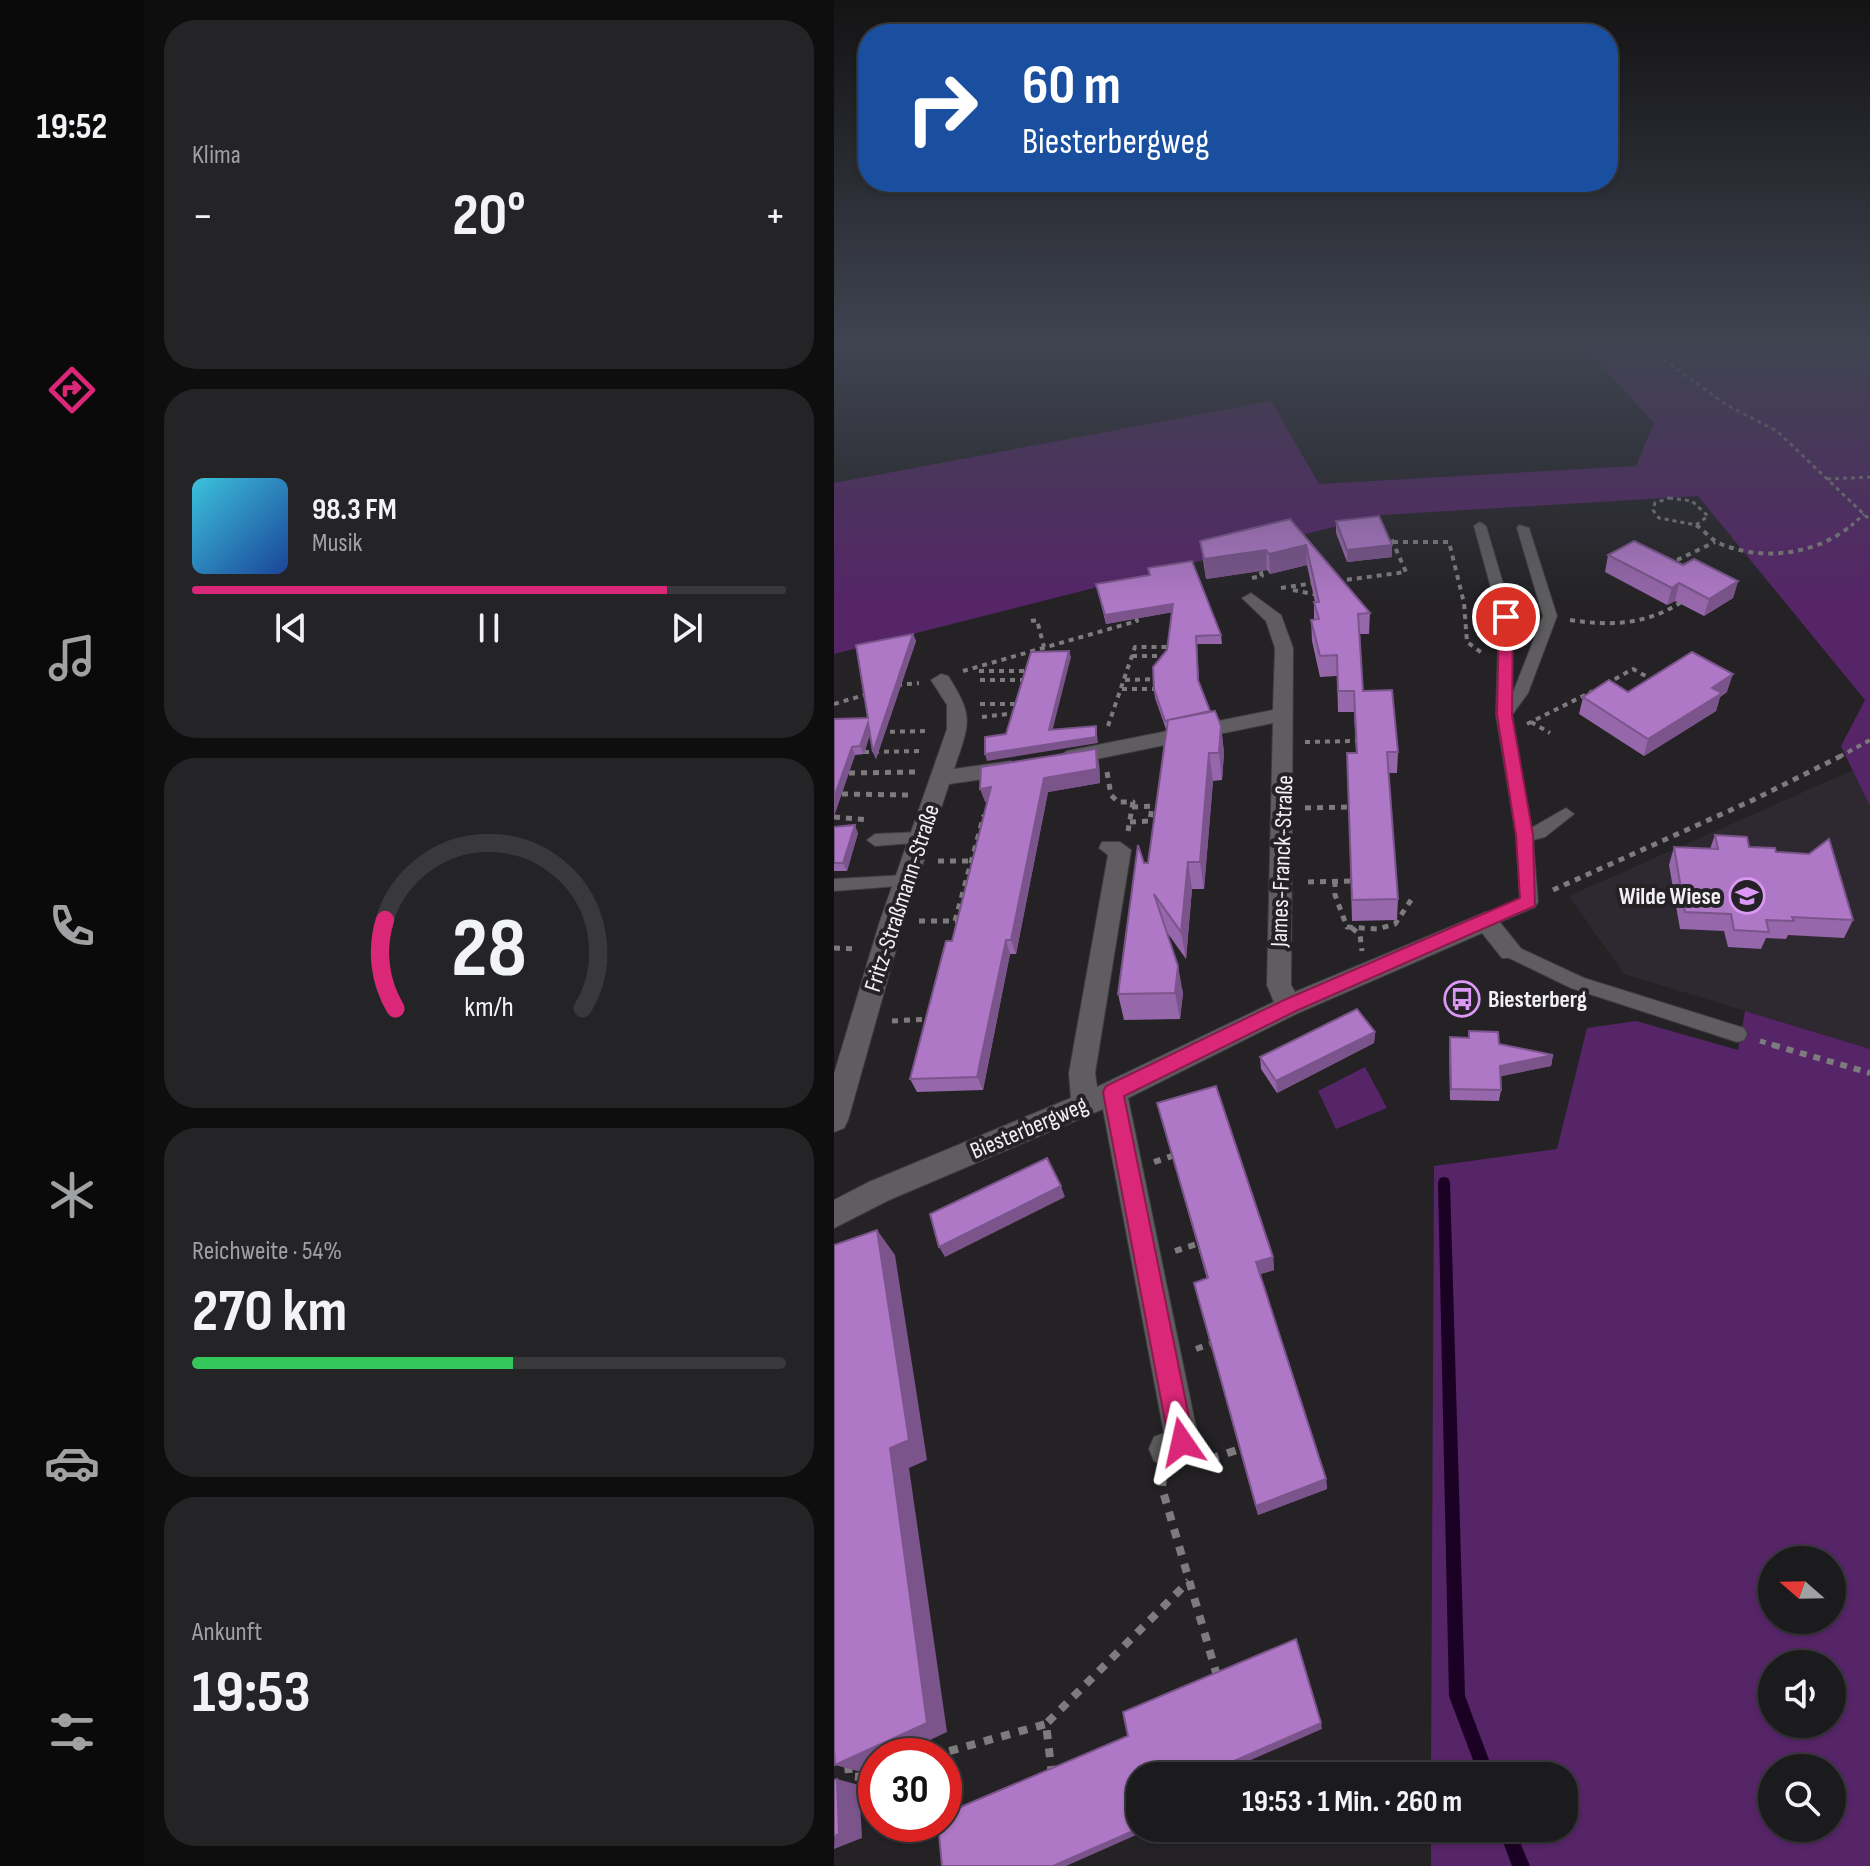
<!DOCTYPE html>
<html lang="de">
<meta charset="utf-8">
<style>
:root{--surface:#1b1a1c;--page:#242325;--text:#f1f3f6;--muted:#a0a1a3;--line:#39383b;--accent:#db2777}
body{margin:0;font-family:"Sofia Sans Condensed",sans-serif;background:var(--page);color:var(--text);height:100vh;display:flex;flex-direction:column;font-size:30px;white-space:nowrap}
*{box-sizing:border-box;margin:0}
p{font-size:26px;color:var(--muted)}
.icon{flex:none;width:44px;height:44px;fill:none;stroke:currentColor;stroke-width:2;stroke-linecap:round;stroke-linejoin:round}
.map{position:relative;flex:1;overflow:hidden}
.sheet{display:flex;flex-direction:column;gap:20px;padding:20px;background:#0f0e0f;width:690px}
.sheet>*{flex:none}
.banner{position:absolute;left:24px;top:24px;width:760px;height:168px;border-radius:32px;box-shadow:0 2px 6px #0004,0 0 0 2px var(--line);background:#1a4fa0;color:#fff;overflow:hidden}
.needle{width:52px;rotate:290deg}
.controls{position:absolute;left:924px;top:1546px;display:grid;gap:16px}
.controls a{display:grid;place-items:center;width:88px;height:88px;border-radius:50%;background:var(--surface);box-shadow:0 2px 6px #0004,0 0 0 2px var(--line);font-size:40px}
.speed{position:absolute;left:24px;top:1738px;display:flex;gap:16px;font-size:40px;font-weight:700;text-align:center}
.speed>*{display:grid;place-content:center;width:104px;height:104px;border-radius:50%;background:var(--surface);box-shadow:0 2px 6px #0004,0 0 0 2px var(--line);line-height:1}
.speed .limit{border:12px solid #d22;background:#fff;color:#111}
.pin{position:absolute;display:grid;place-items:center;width:68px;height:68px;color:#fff;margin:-34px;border:4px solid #fff;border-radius:50%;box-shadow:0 2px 8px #0007}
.me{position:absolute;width:88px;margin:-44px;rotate:349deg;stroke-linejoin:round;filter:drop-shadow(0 0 6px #0008)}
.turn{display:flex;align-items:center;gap:28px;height:168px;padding:0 32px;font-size:36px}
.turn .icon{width:104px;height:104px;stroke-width:2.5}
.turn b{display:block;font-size:56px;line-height:68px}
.big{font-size:60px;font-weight:700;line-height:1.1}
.sheet .tile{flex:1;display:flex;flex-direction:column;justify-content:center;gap:12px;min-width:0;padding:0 28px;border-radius:32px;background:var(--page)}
.sheet .dial{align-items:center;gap:0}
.dial svg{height:208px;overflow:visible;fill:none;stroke:var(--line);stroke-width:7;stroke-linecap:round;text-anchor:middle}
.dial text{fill:var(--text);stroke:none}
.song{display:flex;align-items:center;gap:24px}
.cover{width:96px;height:96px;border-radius:12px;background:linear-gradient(135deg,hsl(190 70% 55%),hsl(220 70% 35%))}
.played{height:8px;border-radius:4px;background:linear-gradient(90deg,var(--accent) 80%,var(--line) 80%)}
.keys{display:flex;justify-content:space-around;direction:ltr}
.heat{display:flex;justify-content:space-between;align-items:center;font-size:44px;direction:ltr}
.charge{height:12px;border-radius:6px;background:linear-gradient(90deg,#34c759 54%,var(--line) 0)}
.trip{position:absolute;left:292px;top:1762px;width:452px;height:80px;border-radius:32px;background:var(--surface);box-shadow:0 2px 6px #0004,0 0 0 2px var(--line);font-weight:700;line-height:80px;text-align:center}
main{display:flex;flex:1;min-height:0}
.tabs{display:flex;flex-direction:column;width:144px;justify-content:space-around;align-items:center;background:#0b0a0b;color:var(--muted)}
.tabs .icon{width:56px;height:56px}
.tabs .active{color:var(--accent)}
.tabs b{font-size:36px;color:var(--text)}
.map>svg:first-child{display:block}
</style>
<main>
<nav class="tabs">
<b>19:52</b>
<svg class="icon active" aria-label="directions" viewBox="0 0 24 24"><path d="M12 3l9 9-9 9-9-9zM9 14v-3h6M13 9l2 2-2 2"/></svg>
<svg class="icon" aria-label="music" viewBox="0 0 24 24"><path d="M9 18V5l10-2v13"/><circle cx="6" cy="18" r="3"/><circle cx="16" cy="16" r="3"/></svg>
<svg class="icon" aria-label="phone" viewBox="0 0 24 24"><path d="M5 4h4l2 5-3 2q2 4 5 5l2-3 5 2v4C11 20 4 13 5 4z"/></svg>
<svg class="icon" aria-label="climate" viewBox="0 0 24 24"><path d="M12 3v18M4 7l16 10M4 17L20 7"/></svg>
<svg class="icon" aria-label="car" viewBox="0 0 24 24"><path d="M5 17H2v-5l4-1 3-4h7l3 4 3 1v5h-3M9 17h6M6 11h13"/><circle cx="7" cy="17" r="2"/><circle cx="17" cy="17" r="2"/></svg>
<svg class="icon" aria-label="filters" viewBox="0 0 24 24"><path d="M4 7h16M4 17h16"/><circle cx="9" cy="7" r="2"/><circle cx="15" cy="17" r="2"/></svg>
</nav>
<section class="sheet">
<div class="tile"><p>Klima</p>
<div class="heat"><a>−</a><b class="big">20°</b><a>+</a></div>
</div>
<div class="tile">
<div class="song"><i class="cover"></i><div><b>98.3 FM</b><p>Musik</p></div></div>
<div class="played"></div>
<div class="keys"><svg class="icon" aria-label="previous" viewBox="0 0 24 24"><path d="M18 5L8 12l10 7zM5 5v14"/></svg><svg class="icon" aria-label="pause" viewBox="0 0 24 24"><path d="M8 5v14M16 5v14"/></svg><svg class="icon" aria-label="next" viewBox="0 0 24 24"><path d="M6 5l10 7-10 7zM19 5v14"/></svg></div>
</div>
<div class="tile dial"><svg viewBox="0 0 100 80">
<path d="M14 69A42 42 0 1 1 86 69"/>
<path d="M14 69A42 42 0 0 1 10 35" stroke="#db2777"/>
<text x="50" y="56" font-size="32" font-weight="700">28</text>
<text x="50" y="72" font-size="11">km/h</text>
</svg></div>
<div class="tile"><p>Reichweite · 54%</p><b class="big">270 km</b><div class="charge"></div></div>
<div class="tile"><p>Ankunft</p><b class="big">19:53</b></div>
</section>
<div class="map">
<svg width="1036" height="1866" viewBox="0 0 1036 1866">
<rect width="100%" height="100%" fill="#242225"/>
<path fill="#2e2931" d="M1019,770L1036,806V1049L790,974L735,896Z"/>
<g fill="#552567" fill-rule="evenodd">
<path d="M745,341H1036V806L1007,746L1031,700L864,496L547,515L0,654V483L437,401L485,484L802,466L820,423Z"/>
<path d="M911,1011L1036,1049V1866H597V1828H730V1776H597L600,1166L723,1149L753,1028L802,1021L904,1050ZM938,1560H998V1620H938ZM938,1664H998V1724H938ZM938,1768H998V1828H938Z"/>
<path d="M531,1067L553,1108L502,1129L484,1091Z"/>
</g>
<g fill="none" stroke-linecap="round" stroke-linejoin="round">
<g fill="#1a0124" fill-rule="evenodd">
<path d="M610,1177L614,1178L616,1182L631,1696L661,1776H645L615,1696L604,1182L606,1178Z"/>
<path d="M664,1828H680L696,1866H678Z"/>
</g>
<defs>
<g id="lane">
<path d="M646,522L652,526L679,617L678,695L709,616L683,528L685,525L695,528L723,616L694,693L678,715L697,828L732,808L740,814L711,837L699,840L704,902L701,907L652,928L643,921L646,916L686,899L682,835L662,715L665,617L640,526Z"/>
<path d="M86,832L94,838L92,842L41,846L33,840L41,834Z"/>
<path d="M71,875L77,877L80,881L77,885L0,891V879Z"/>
<path d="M677,944L750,978L910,1028L913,1034L910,1040L903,1042L737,988L671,956L668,951L671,946Z"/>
</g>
<g id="street">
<path d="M417,593L447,615L459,648L457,985L461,992L652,912L660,915L689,951L686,958H668L648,933L464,1013L294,1098L365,1442L360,1454L332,1466L320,1461L315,1449L320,1437L330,1433L269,1109L55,1200L0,1228V1200L35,1182L237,1098L235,1073L274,855L265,848L268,842H286L297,850L261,1073L263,1087L440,1002L433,985L439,723L233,765L223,758L233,751L439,710L441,648L432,621L408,598Z"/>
<path d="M107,674L114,676C141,717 135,724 120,769L177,761L187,768L177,775L115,784L70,921L14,1120L10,1128L0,1132V1074L46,921L113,729V705L97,680Z"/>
</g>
</defs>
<use href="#lane" stroke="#3f3d40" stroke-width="2"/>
<use href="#street" stroke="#3f3d40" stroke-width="2"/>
<g stroke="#7d7b7e" stroke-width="3" stroke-dasharray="4 4" stroke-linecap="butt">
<path d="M804,341L891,404L943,431L1036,520"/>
<path d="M993,479L1036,477"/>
<path d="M835,498L858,501L874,516L862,525L825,518L819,510L821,503Z"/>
<path d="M1017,526L1030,514"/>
</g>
<g stroke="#7d7b7e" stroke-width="4" stroke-dasharray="5 5" stroke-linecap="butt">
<path d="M862,525C871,531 877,540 887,544C930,562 984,554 1019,524"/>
<path d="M559,542H615L630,603L633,642L648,653"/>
<path d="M843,560L881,542"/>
<path d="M418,578L428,576L425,565"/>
<path d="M503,581L572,572L557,538L550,537"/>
<path d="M447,588L481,583"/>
<path d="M459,590L484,595"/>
<path d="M736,620C776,626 811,625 846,603"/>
<path d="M197,621L203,620L210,647"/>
<path d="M298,656H333"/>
<path d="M129,671L303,621L301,613"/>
<path d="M145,671H195"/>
<path d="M146,680H193"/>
<path d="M291,680L324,679"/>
<path d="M772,684L799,669L819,680"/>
<path d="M63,685L85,683"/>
<path d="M288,689H324"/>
<path d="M0,704L34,694"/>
<path d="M146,704H184"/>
<path d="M148,717L182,713"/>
<path d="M697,722L716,733"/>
<path d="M693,724L759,691"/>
<path d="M274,726L301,647H336"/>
<path d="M46,732L96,731"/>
<path d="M471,742L522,741"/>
<path d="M30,752L89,751"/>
<path d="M1005,757L1036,740"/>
</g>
<g stroke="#7d7b7e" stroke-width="5" stroke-dasharray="6 6" stroke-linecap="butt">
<path d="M273,772L277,795L284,802H299L294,831"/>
<path d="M15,773L82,772"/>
<path d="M8,794L75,795"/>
<path d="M298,807L320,806"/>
<path d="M471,808L514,807"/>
<path d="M0,817L35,820"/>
<path d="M296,822L316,821L318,806"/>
<path d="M104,861H138"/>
<path d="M501,881V895L513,927L544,929L561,924L577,900"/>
<path d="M474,882L517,881"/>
<path d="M719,890L919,800L1009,755"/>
<path d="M85,921H123"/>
<path d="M121,921L150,815"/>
<path d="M518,928L526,935L528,951"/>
<path d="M0,948L23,949"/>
<path d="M58,1021L96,1019"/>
<path d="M926,1041L946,1047"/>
</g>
<g stroke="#7d7b7e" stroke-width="6" stroke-dasharray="7 7" stroke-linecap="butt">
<path d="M939,1045L1036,1073"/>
<path d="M320,1162L338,1156"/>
<path d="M341,1251L363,1244"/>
<path d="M362,1349L376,1344"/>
</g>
<g stroke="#7d7b7e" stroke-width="8" stroke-dasharray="9 9" stroke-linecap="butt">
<path d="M376,1459L406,1449"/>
<path d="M329,1477L328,1488L384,1679"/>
<path d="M98,1756L212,1724"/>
<path d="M14,1764L15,1776L42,1778"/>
<path d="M218,1775L212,1724L355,1581"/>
</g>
<use href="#lane" fill="#5f5d60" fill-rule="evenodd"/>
<use href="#street" fill="#5f5d60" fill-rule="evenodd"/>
</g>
<g fill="#9667aa">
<path d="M456,519L536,613L535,634H526L529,691L564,752L563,773H554L564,899L563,920L518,921L513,753H522L520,712H504L503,676L486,677L478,641L477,620H480V602H481L473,565L436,574L433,570L372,579L366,541Z"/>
<path d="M502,521L558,545V557L513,562L502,533Z"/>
<path d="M774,555L849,565L904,581L899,598L870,616L841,601L833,605L771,572Z"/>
<path d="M314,568L387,635L388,644H363L365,682L376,712L387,726L390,753L388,780L379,781L370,889H358L352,959L332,931L349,993L346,1019L290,1020L284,994L310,863H314L333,729H332L321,698L320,689L333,650L338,612L272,624L264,592L315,575Z"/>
<path d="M79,634L82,641L42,759L39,752L36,734L30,754L21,755L0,816V719L34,718Z"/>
<path d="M794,692H893L886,697L882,711L810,756L745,714L749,697Z"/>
<path d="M265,763L266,783L214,792L182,954H176L149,1090L83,1092L76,1079L118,941L153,802H151Z"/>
<path d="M0,827L24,833L13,871H0Z"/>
<path d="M881,835L915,847L942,852L1019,920L1010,938L954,935L952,939L932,938L927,949L894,947L890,931L846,929L835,865L840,847L876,849Z"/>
<path d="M635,1031L665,1044L719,1055L717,1066L666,1076L667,1090L665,1101L616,1100L615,1048L616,1037L634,1038Z"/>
<path d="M541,1032L540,1043L443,1093L427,1069L426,1057Z"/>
<path d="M323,1103L439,1257L440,1270L426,1274L492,1479L493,1489L424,1515L360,1283L373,1279Z"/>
</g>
<g fill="#7a548b">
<path d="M472,545L473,565L436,574L435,554Z"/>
<path d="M558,545V557L513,562V550Z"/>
<path d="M432,550L433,570L372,579L370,559Z"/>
<path d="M904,581L899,598L870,616L875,599Z"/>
<path d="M845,583L841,601L833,605L838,588Z"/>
<path d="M339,604L340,612L272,624L271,615Z"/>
<path d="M79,634L82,641L42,759L39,752Z"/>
<path d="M235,651L237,657L217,736L215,730Z"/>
<path d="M899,674L893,692L886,697L882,711L810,756L814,739L878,688Z"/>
<path d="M34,723L37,730L30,754L26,746Z"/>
<path d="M262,726L264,743L153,761L151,754Z"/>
<path d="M387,726L390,753L388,780L385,753Z"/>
<path d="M18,747L21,755L0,816V798Z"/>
<path d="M262,749L265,763L266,783L214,792L182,954L177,940L210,778Z"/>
<path d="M375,753L379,781L370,889L366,862Z"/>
<path d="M157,787L162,801L151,802L146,789Z"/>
<path d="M21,825L24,833L13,871L9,863Z"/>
<path d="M354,862L358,889L352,959L347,932Z"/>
<path d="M172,940L176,954L149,1090L143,1077Z"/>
<path d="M344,966L349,993L346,1019L341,993Z"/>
<path d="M541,1032L540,1043L443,1093L442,1081Z"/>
<path d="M719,1055L717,1066L664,1077L666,1066Z"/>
<path d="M227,1186L231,1197L111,1257L105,1247Z"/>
<path d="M43,1230L61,1255L93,1460L75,1468L113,1732L62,1756H42V1765L27,1772L1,1765L56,1448Z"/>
<path d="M439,1257L440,1270L424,1275L422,1262Z"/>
<path d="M492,1479L493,1489L424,1515L422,1506Z"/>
<path d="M487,1723L488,1729L380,1776H366Z"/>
<path d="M3,1779L25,1785L28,1838L0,1849Z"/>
<path d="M306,1828H318L232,1866H219Z"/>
</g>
<g fill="#af78c6" stroke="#7a548b" stroke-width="2">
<path d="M545,516L558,545L513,550L502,521Z"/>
<path d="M456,519L536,613L524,614L529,691L558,690L564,752H553L564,899L518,900L513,753H523L520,691H504L503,655L486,656L477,620L485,619L480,602H485L472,545L435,554L432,550L370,559L366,541Z"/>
<path d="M800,541L849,565L860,559L904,581L875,599L845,583L838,588L774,555Z"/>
<path d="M358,561L387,635L362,636L364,680L376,711L331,721L320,689L319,667L333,650L339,604L271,615L262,584L316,575L314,568Z"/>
<path d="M79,634L39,752L34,723L26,746L18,747L0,798V719L34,718L22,645Z"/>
<path d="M235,651L215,730L262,726V737L151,754V737L172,734L197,652Z"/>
<path d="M858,652L899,674L878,688L888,693L814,739L749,697L775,680L794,692Z"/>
<path d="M381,711L387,726L385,753H375L366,862H354L347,932L320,894L344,966L341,993L284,994L304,845L310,863H314L334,720Z"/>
<path d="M262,749L263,769L210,778L177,940H172L143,1077L76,1079L112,941H118L157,787L146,789L147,767Z"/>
<path d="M21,825L9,863H0V827Z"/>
<path d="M881,835L913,837L915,847L941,848L942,852L975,854L995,839L1019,920L958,917L960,921L932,920L935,932L900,930L897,914L851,912L840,847L884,849Z"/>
<path d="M523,1009L541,1032L442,1081L426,1057Z"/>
<path d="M635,1031L664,1032L665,1044L719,1055L666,1066L667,1090L617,1089L616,1037L635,1038Z"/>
<path d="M382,1086L439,1257L422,1262L492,1479L422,1506L360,1283L374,1278L323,1103Z"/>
<path d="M213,1158L227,1186L105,1247L96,1214Z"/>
<path d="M43,1230L75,1440L56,1448L93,1723L1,1765L0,1748V1245Z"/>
<path d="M462,1639L487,1723L366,1776H306V1828L219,1866H108L104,1824H110V1814L294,1736L289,1712Z"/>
<path d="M3,1779L5,1834L0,1836V1780Z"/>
</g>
<linearGradient id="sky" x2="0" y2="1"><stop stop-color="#141314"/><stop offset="0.57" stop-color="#3f4451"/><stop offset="1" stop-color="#3f4451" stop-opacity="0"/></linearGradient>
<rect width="1036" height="603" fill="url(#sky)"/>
<path fill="#db2777" stroke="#8e194d" stroke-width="2" d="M672,613L679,617L678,715L699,835L701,906L462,1011L290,1096L360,1442L357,1451L348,1455L339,1451L335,1442L269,1092L272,1086L448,1001L686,898L682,835L663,715L665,617Z"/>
<defs>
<symbol id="school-ring" viewBox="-11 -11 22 22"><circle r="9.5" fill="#242225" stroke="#db99f5" stroke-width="1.5"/><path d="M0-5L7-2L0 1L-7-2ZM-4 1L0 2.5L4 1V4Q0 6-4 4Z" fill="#db99f5"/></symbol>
<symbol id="bus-ring" viewBox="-11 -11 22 22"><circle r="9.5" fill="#242225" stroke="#db99f5" stroke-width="1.5"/><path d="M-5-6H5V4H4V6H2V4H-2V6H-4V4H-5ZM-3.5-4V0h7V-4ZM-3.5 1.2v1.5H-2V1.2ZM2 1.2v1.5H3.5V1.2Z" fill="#db99f5"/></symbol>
</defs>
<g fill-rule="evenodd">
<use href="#school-ring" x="893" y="876" width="40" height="40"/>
<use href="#bus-ring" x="608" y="979" width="40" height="40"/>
</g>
<g text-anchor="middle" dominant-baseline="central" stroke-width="8" stroke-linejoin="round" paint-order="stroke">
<g font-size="24" fill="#f2f0f2" stroke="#242225">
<text transform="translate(448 861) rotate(-88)">James-Franck-Straße</text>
<text transform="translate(68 898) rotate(-72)">Fritz-Straßmann-Straße</text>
<text transform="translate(195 1128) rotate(-23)">Biesterbergweg</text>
</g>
<g font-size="24" font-weight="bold" fill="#f2f0f2" stroke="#242225" text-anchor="end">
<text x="887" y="896">Wilde Wiese</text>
<text x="654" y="999" text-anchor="start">Biesterberg</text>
</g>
</g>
</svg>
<div class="controls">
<a><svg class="needle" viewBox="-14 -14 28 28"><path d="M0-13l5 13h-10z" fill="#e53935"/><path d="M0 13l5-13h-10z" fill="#a0a1a3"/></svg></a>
<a><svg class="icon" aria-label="sound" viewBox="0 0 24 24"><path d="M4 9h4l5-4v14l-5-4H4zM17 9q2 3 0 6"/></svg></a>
<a><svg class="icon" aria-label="search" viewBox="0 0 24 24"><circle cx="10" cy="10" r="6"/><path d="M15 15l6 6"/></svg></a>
</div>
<div class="speed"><div class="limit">30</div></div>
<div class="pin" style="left:672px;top:617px;background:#d93025"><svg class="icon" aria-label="arrive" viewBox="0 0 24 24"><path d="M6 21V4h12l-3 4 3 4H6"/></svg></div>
<svg class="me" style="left:348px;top:1442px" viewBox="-20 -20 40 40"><path d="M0-17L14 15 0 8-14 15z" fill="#db2777" stroke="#fff" stroke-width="4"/></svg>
<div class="trip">19:53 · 1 Min. · 260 m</div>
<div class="banner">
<div class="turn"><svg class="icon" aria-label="right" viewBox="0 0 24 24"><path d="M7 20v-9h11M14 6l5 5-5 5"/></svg><div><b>60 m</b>Biesterbergweg</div></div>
</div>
</div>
</main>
